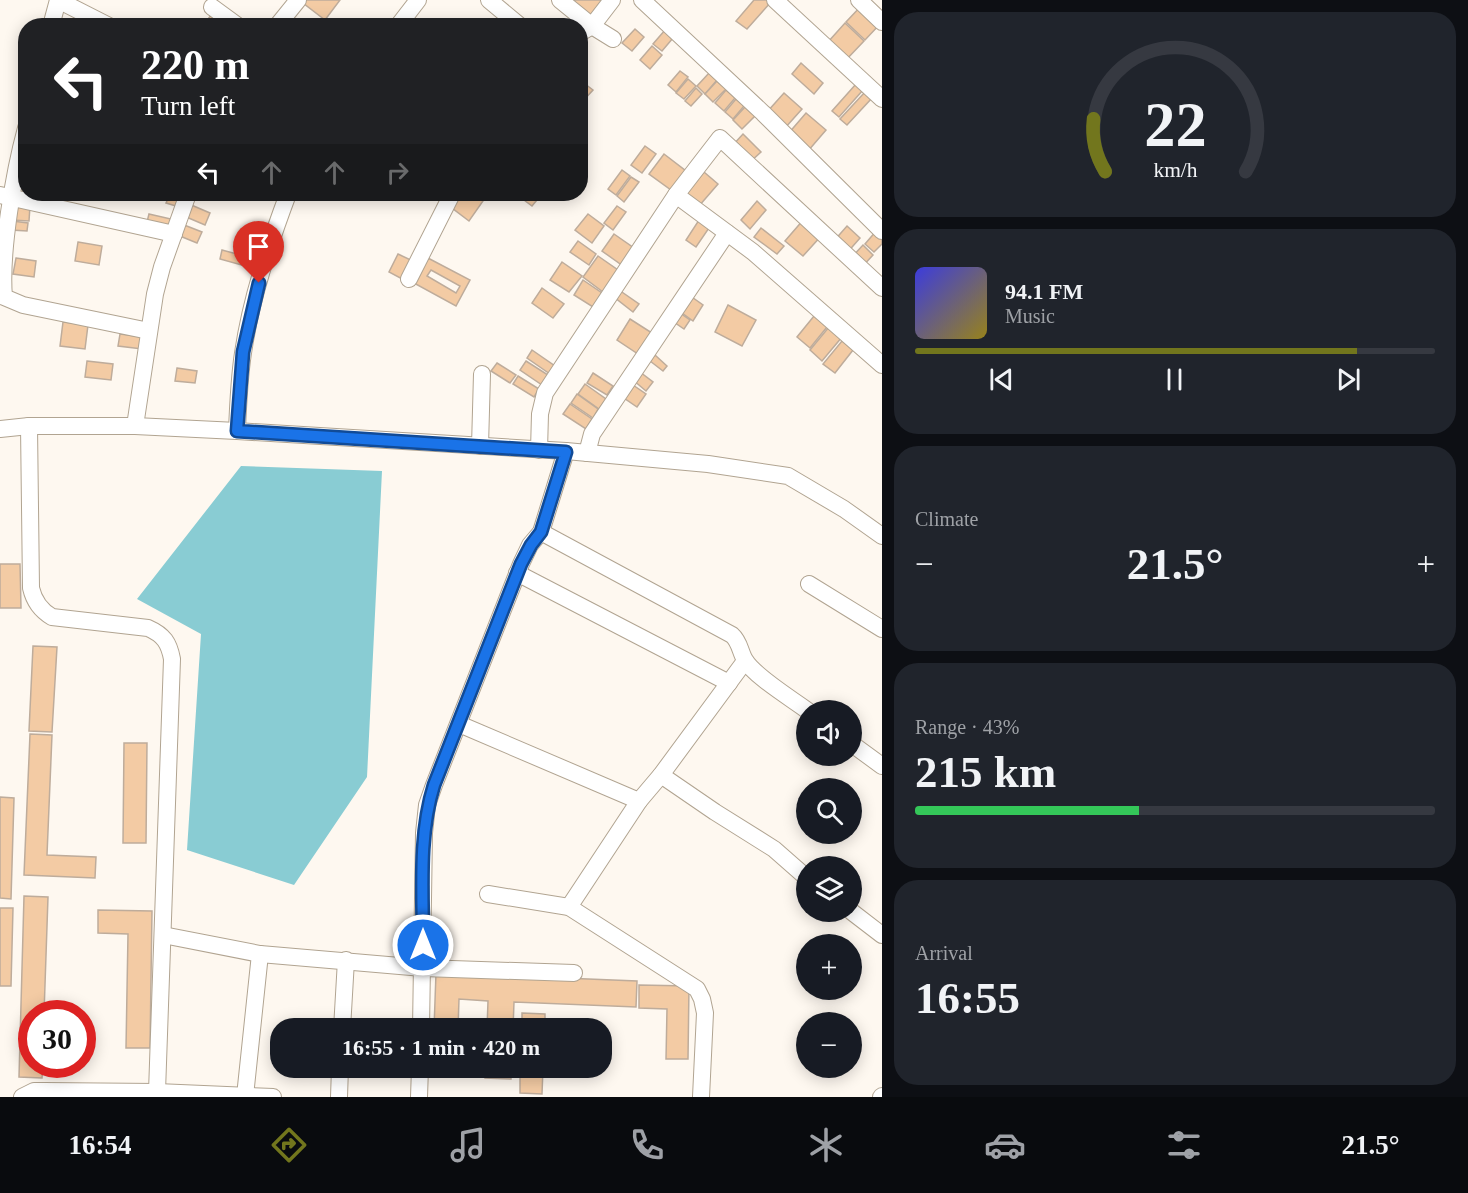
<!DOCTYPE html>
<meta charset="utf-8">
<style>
:root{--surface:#171b24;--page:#20242c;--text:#f1f3f6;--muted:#9ea1a6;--line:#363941;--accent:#72761d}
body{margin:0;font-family:"Times New Roman",serif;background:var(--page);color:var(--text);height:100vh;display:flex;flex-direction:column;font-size:22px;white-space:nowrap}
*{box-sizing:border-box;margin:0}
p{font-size:20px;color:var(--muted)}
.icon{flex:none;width:33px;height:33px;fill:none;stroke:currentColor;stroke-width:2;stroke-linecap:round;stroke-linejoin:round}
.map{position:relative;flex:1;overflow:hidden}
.panel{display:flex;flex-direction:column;gap:12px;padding:12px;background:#0d0f14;width:586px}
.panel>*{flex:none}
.hud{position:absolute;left:18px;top:18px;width:570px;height:183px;border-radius:24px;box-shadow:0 3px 15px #0003;background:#202124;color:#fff;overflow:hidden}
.buttons{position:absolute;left:796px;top:700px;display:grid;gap:12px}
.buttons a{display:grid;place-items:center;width:66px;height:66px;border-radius:50%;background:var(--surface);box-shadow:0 3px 15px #0003;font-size:30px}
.speed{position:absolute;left:18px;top:1000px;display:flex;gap:12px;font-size:30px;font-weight:700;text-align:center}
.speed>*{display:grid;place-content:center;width:78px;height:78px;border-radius:50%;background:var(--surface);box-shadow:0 3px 15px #0003;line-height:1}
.speed .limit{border:9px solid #d22;background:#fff;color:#111}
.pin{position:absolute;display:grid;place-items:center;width:51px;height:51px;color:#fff;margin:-62px -26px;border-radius:50% 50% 50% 0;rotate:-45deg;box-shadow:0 0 6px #0007}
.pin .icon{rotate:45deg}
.me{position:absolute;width:66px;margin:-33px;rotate:0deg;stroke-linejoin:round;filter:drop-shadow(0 0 4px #0008)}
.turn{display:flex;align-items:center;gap:21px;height:126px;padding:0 24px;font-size:27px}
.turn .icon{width:78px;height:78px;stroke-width:2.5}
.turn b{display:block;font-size:42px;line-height:51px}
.lanes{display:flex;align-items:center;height:57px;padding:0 24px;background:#0003;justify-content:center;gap:30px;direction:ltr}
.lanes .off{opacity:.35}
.big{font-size:45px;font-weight:800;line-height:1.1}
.panel .widget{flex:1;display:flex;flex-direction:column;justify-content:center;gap:9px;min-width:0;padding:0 21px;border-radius:24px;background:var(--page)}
.panel .dial{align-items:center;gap:0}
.dial svg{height:156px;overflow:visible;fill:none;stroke:var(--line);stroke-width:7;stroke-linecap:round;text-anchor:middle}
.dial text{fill:var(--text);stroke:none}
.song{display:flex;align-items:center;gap:18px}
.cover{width:72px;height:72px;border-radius:9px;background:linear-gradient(135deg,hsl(240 70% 55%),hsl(50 70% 35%))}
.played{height:6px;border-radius:3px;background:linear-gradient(90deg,var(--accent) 85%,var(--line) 85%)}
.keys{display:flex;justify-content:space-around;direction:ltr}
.heat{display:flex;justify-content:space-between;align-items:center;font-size:33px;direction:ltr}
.charge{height:9px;border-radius:4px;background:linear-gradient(90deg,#34c759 43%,var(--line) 0)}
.trip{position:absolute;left:270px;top:1018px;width:342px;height:60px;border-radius:24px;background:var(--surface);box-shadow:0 3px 15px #0003;font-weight:800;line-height:60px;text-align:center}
.tab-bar{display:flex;height:96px;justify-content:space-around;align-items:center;background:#090b0e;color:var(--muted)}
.tab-bar .icon{width:42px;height:42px}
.tab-bar .active{color:var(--accent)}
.tab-bar b{font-size:27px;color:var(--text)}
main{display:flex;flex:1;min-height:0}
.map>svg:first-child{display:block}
</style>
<main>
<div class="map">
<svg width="882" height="1097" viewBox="0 0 882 1097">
<rect width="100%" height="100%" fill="#fef8f0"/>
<path fill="#89ccd3" d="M241,466L382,471L367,777L294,885L187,850L201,634L137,599Z"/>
<g fill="#f3cba4" stroke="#beac9b" stroke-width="1.5" fill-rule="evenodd">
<path d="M305,0H340L325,20L303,3Z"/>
<path d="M575,0H602L588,22L570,7Z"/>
<path d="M754,0H768L771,2L747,29L736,21Z"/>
<path d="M862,5L881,23L865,40L846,22Z"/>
<path d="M211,15L225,26H203Z"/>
<path d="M845,23L864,41L846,60L828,42Z"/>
<path d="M635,29L644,37L632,51L622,43Z"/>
<path d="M665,30L673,38L662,51L653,44Z"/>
<path d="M652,46L662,55L650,69L640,60Z"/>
<path d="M801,63L823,83L814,94L792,74Z"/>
<path d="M680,71L688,77L676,92L668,85Z"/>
<path d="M709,73L717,80L705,94L697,86Z"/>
<path d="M688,79L696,86L684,99L676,93Z"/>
<path d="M580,80L593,90L580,104Z"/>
<path d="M717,81L726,89L713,102L705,94Z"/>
<path d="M856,84L863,90L839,117L832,111Z"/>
<path d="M696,88L702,94L691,106L685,101Z"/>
<path d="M726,90L735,98L724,111L715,103Z"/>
<path d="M865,92L872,98L847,125L840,119Z"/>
<path d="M784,93L802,109L785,128L767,112Z"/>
<path d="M736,99L744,106L733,119L725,112Z"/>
<path d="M745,107L755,116L742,129L733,120Z"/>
<path d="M806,113L826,130L808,151L788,134Z"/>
<path d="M743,134L761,152L749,163L732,146Z"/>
<path d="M645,146L656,154L642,173L631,165Z"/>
<path d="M664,154L686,171L671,190L649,174Z"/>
<path d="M622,170L630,176L616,195L608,189Z"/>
<path d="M704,172L718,184L699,206L685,195Z"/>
<path d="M631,177L639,182L624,202L617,196Z"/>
<path d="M170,194H180L176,206L166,203Z"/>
<path d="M462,194H472L483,201L469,221L452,208Z"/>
<path d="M516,194H542L532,206Z"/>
<path d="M757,201L766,210L750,229L741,220Z"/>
<path d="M189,204L210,213L205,225L184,216Z"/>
<path d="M13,205L30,206L29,221L12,220Z"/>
<path d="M617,206L626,212L613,230L604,223Z"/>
<path d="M149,214L171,219L168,230L146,226Z"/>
<path d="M588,214L604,226L592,243L575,230Z"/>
<path d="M804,219L822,235L803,256L785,241Z"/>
<path d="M699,220L709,228L696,247L686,240Z"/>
<path d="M12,221L28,223L27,231L11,230Z"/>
<path d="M179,223L202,232L197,243L175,234Z"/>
<path d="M847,226L860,238L846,254L833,242Z"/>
<path d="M761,228L784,246L777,254L754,237Z"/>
<path d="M877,230L882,234V244L874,252L865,244Z"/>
<path d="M614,234L634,248L623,266L602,251Z"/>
<path d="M578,241L596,254L589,265L570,252Z"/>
<path d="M78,242L102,246L99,265L75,261Z"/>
<path d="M863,245L873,255L861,268L851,258Z"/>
<path d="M222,250L259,260L256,269L220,259Z"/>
<path d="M398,254L413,261L404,280L389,272Z"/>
<path d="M598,256L618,270L603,292L583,277Z"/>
<path d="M426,257L470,280L456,306L412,282ZM431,270L460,286L456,293L427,276Z"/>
<path d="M16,258L36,261L34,277L13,274Z"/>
<path d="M562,262L582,276L569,292L550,280Z"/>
<path d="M583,280L602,293L593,307L574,295Z"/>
<path d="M542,288L564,304L553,318L532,303Z"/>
<path d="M619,290L639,304L633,312L614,297Z"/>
<path d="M689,295L703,305L693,321L678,310Z"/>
<path d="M728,305L756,320L742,346L715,332Z"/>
<path d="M677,311L690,320L684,329L671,320Z"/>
<path d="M814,316L827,327L810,348L797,337Z"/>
<path d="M630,319L652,333L638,354L617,340Z"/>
<path d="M63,322L88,325L85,349L60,346Z"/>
<path d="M829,327L842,337L822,361L810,350Z"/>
<path d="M120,334L143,337L142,349L118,346Z"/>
<path d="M842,341L853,350L835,373L823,364Z"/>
<path d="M532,350L555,366L550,374L527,358Z"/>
<path d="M655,355L667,366L663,371L650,361Z"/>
<path d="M87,361L113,364L111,380L85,377Z"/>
<path d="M526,361L548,375L542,385L520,370Z"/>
<path d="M497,363L516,375L510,383L491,371Z"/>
<path d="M177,368L197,371L195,383L175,381Z"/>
<path d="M640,372L653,382L646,391L633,380Z"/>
<path d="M593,373L613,386L607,395L587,383Z"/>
<path d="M518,376L539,389L534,397L513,384Z"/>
<path d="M630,383L646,394L637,407L621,396Z"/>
<path d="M585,384L606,399L599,409L578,394Z"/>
<path d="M577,394L598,409L593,418L571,403Z"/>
<path d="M570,404L592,419L586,429L563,414Z"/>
<path d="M0,564H20L21,608H0Z"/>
<path d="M33,646L57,647L52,732L29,731Z"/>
<path d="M30,734L52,735L47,855L96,857L95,878L24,875Z"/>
<path d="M124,743H147L146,843H123Z"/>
<path d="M0,797L14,798L11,899L0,898Z"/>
<path d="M24,896L48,897L44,1014H32V1065H43L42,1078L19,1077Z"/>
<path d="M0,908H13L11,986H0Z"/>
<path d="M98,910L152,911L150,1048H126L128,934L98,933Z"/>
<path d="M436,973L637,981L636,1007L514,1002L513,1029H487L488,1001L459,999L458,1029H434Z"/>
<path d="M639,985L689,986L688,1059H666L667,1009L639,1008Z"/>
<path d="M522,1013L545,1014V1029H522Z"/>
<rect x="432" y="1068" width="24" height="4"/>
<path d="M485,1068H511V1079L485,1078Z"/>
<path d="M520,1068H543L542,1094L520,1093Z"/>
</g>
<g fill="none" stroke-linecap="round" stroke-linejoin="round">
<defs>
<g id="minor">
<path d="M58,0L109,26"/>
<path d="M489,0L520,26"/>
<path d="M560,0L592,26L613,39"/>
<path d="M642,0L763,113L882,231"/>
<path d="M775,0L882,99"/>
<path d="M859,0L882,22"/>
<path d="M212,7L238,26"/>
<path d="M51,26L58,0"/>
<path d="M277,26L298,0"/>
<path d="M398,26L418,0"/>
<path d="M580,33L592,26L612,0"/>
<path d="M26,128C14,172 0,253 4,297L23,305L149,331"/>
<path d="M0,195L174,234"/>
<path d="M676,195L753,252L882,365"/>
<path d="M409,279L452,194"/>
<path d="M29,426L31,588C34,601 40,610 52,617L148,628C164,635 169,643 172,659L157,1092"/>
<path d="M135,426L155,294L162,267L188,194"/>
<path d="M0,429L29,426H135L237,431L566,451L708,464L788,476L844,509L882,536"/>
<path d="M237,431C238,405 239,379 243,353C251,298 269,245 288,194"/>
<path d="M480,446L482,374"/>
<path d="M539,450L540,414L545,393L676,195L720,138L882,288"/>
<path d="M587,453L592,434L727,233"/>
<path d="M541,532L732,635C740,642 740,652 745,660C754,676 792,699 808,711"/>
<path d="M517,573L729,683"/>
<path d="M809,584L882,629"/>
<path d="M459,724L639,801L661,775L745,661"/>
<path d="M852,744L882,766"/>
<path d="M661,775L715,812L774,849L807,878"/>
<path d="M488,894L569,907L697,989L702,999L705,1013L701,1097"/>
<path d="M569,907L639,801"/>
<path d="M852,912L882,935"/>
<path d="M163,935L260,954L423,968L574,973"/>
<path d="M342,1029L346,960"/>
<path d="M421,1029L424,833L427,805L434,785L521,564L530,545L541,532L566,451"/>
<path d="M245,1096L260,954"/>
<path d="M22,1097L34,1091H44L157,1092L273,1097"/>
<path d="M339,1097L340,1068"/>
<path d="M419,1097L420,1068"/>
<path d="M881,1097L882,1096"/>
</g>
</defs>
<use href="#minor" stroke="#b1a491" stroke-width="18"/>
<use href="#minor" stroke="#fff" stroke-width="16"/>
</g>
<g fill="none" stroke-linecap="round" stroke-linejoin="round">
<defs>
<path id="route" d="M259,283L243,352L237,431L566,452L541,532L531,545L521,564L434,785C418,836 423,892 423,945"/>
</defs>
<use href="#route" stroke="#114b97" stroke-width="15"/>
<use href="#route" stroke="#1a73e8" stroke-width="10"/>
</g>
</svg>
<div class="buttons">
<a><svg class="icon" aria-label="sound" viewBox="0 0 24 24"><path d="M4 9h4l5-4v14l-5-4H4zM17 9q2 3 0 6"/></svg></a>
<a><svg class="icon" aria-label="search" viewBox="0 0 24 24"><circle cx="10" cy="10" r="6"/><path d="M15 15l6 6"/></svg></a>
<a><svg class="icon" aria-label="layers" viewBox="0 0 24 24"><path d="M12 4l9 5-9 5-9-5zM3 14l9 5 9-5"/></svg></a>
<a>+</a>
<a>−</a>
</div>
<div class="speed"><div class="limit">30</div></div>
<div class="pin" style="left:259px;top:283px;background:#d93025"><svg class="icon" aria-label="arrive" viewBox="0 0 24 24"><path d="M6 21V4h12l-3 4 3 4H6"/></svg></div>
<svg class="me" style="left:423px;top:945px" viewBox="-20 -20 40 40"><circle r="17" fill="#1a73e8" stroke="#fff" stroke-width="3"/><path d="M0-11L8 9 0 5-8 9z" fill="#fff"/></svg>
<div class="trip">16:55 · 1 min · 420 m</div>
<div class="hud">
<div class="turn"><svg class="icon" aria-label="left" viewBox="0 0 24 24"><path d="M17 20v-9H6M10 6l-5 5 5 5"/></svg><div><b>220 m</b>Turn left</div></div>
<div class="lanes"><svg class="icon" aria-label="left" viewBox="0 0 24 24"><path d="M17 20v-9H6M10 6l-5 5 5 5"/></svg><svg class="icon off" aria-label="ahead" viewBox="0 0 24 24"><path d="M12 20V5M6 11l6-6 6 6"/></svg><svg class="icon off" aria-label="ahead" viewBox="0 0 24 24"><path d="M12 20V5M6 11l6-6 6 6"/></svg><svg class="icon off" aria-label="right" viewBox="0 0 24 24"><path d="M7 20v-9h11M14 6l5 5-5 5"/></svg></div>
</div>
</div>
<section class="panel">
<div class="widget dial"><svg viewBox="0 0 100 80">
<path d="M14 69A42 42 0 1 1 86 69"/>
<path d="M14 69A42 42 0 0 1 8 42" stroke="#72761d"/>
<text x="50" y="56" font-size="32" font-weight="700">22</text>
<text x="50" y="72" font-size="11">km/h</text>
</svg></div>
<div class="widget">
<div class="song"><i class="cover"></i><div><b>94.1 FM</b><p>Music</p></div></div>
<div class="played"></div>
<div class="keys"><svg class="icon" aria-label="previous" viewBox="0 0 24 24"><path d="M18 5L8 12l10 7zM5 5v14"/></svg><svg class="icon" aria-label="pause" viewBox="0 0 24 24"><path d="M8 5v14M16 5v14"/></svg><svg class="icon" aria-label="next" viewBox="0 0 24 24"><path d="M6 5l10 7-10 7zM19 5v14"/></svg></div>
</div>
<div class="widget"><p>Climate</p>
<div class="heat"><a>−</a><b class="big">21.5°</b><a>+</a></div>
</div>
<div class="widget"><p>Range · 43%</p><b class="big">215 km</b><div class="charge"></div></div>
<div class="widget"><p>Arrival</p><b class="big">16:55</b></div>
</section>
</main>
<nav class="tab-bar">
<b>16:54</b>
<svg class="icon active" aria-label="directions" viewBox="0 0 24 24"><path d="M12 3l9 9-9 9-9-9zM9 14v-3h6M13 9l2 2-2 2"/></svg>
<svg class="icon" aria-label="music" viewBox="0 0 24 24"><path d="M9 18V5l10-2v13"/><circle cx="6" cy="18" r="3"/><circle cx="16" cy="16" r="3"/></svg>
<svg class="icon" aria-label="phone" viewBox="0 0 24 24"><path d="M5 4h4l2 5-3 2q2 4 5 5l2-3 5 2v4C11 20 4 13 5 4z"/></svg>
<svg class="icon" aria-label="climate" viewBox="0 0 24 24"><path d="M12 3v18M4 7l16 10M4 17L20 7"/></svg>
<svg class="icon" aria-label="car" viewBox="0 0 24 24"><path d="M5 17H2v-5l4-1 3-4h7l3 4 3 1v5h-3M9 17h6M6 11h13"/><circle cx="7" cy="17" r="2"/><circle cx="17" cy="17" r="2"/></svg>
<svg class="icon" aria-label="filters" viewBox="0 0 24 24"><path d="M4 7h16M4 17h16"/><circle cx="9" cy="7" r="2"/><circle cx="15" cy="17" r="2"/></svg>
<b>21.5°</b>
</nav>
